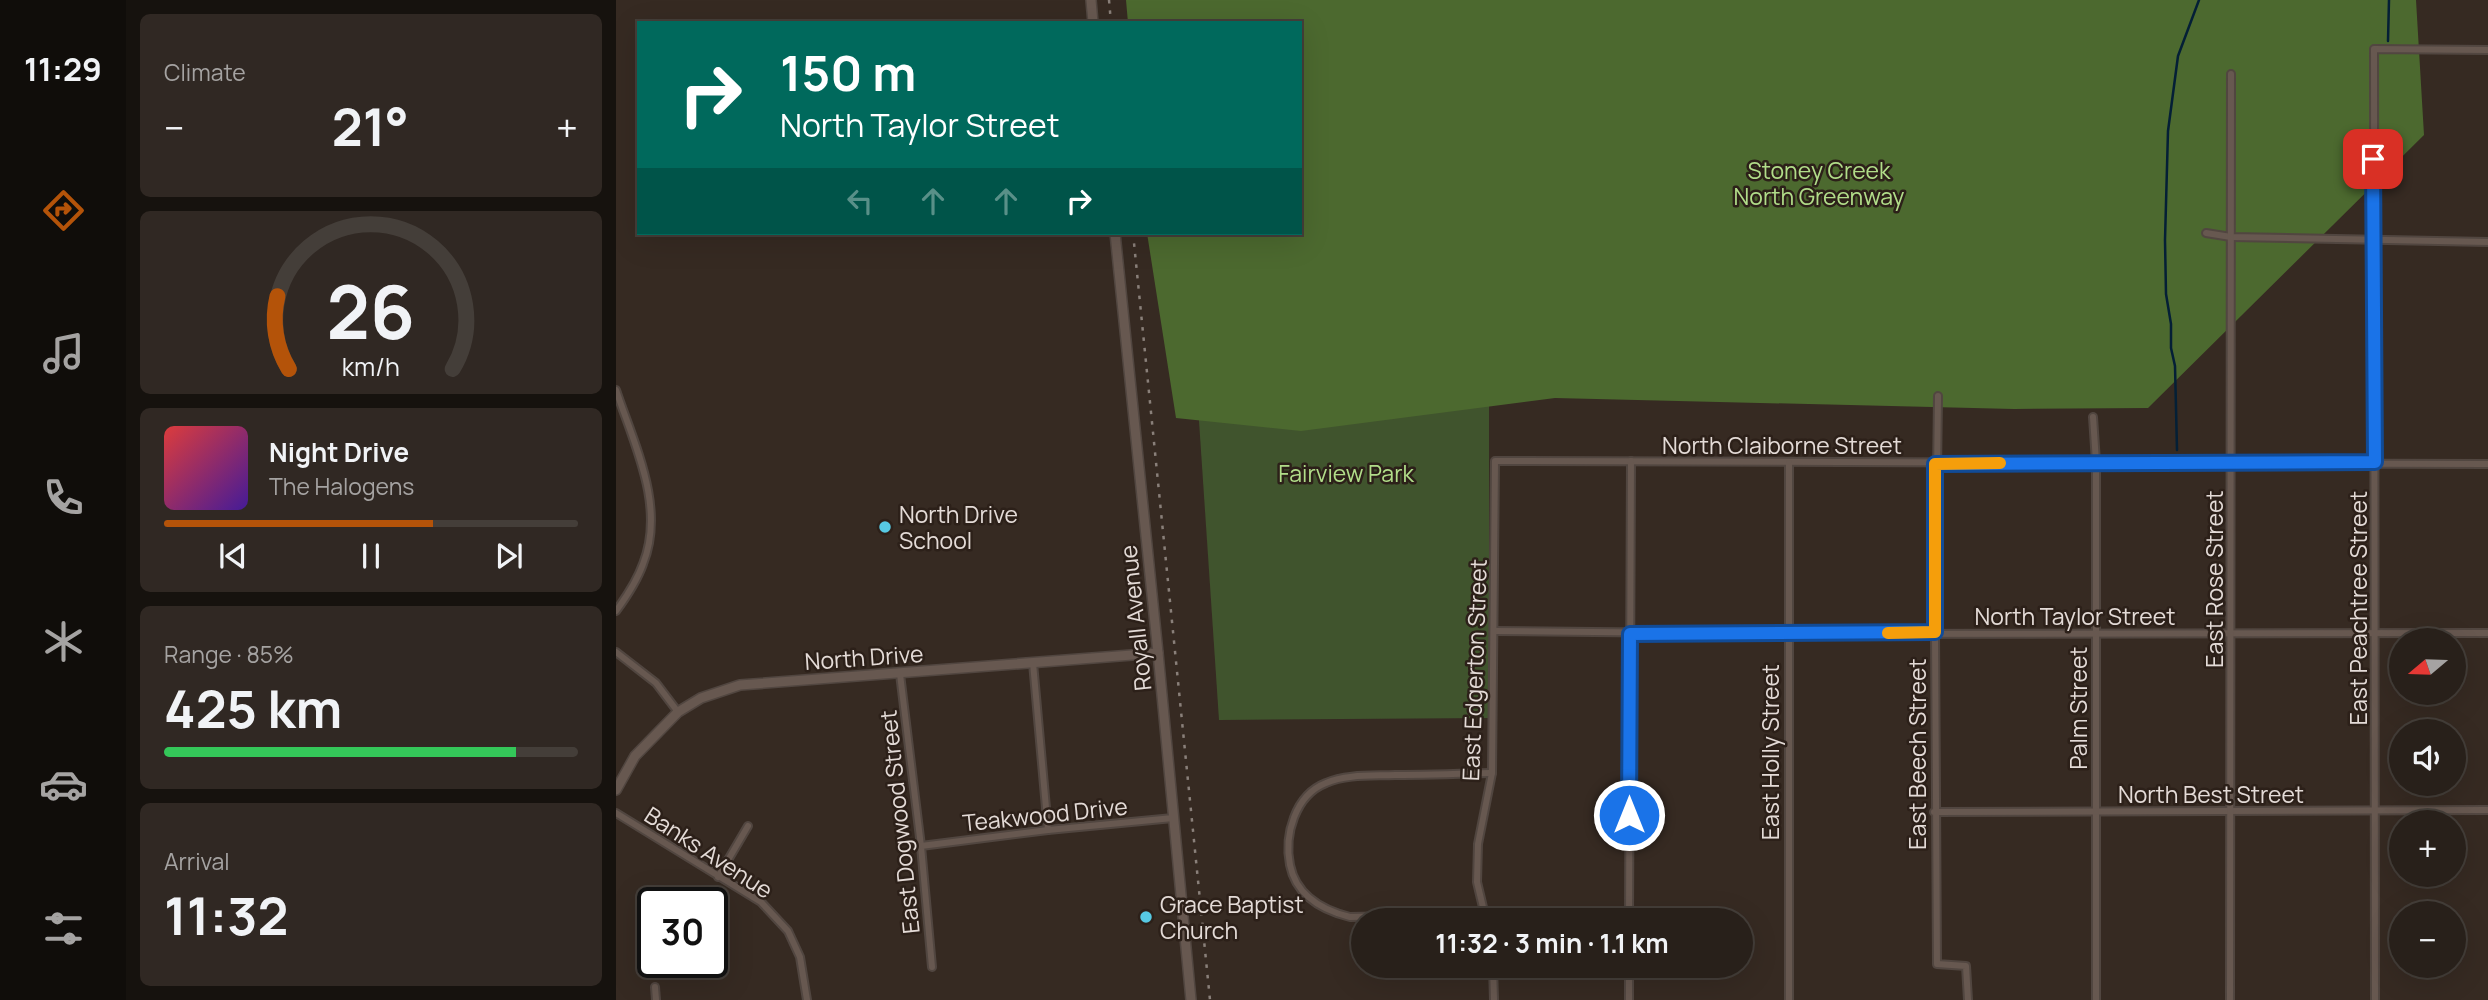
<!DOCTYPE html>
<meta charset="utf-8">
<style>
:root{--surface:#28201a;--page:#302823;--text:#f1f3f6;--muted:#a5a3a2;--line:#443e39;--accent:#b45309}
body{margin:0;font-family:Manrope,sans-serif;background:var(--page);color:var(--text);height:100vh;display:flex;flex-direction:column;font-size:26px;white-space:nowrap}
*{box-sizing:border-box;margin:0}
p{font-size:23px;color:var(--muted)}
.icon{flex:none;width:38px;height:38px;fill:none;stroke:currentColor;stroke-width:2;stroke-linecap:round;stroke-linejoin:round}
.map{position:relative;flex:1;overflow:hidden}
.panel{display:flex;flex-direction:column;gap:14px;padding:14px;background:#16120e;width:490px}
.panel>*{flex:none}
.guide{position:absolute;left:21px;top:21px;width:665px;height:214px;border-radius:0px;box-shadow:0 7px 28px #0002,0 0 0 2px var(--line);background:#00695c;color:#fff;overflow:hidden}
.needle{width:46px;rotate:251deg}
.tools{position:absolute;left:1773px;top:628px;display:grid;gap:14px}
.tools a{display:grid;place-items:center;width:77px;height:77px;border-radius:50%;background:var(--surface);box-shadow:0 7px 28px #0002,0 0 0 2px var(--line);font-size:35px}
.speed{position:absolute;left:21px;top:887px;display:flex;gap:14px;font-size:35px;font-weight:700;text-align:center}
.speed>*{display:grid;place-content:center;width:91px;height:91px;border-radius:50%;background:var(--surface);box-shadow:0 7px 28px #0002,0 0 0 2px var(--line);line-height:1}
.speed .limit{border:4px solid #111;border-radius:10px;background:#fff;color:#111}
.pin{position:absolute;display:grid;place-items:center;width:60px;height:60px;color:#fff;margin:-30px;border-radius:14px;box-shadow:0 4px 10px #0006}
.me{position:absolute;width:77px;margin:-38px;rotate:0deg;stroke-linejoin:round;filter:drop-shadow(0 0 5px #0008)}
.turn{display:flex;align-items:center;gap:24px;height:147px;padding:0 28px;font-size:32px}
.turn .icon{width:91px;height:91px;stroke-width:2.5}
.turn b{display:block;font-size:49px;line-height:60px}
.lanes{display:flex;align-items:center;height:66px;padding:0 28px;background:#0003;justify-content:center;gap:35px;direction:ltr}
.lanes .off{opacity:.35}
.big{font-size:52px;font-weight:700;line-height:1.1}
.panel .card{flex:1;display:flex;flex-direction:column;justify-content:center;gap:10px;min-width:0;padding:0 24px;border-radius:10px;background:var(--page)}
.panel .dial{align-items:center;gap:0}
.dial svg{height:182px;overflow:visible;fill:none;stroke:var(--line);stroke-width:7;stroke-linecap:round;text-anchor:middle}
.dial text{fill:var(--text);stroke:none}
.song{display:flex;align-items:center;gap:21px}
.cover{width:84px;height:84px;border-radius:10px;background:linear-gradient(135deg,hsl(0 70% 55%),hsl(260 70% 35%))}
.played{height:7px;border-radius:4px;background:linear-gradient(90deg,var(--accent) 65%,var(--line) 65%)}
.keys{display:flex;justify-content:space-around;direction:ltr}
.heat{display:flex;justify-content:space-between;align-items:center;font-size:38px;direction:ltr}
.charge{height:10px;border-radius:5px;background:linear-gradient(90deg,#34c759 85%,var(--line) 0)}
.trip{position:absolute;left:735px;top:908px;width:402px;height:70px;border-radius:35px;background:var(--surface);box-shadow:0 7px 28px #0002,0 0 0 2px var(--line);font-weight:700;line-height:70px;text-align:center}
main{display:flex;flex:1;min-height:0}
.dock{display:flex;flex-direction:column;width:126px;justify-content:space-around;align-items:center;background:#100d0a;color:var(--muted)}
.dock .icon{width:49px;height:49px}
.dock .selected{color:var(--accent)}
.dock b{font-size:32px;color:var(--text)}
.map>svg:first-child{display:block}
</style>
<main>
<nav class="dock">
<b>11:29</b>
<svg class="icon selected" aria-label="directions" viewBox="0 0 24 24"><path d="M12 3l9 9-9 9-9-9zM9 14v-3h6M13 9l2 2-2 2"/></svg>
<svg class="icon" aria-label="music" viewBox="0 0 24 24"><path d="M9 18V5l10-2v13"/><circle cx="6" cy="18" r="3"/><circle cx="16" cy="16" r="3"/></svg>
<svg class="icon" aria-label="phone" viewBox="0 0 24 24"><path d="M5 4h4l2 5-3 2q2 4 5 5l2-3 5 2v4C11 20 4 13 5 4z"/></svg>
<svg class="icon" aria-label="climate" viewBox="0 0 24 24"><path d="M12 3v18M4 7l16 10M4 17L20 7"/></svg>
<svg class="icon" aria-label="car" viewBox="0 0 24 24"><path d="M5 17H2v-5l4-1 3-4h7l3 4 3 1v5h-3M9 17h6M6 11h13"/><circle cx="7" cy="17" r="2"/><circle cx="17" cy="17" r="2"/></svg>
<svg class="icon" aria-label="filters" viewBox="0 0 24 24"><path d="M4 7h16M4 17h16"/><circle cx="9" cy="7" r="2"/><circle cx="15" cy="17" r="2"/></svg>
</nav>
<section class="panel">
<div class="card"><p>Climate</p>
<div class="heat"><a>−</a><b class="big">21°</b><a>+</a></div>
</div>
<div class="card dial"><svg viewBox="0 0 100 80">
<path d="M14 69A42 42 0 1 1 86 69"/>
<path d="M14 69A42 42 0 0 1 9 37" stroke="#b45309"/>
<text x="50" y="56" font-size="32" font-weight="700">26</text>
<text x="50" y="72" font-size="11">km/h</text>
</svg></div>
<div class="card">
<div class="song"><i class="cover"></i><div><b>Night Drive</b><p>The Halogens</p></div></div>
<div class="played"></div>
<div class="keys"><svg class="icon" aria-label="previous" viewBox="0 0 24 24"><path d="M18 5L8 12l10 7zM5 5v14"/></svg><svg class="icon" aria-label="pause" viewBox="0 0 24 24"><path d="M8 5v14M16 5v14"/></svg><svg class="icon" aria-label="next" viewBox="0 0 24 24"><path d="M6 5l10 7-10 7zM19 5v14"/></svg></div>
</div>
<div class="card"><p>Range · 85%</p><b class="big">425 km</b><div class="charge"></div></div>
<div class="card"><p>Arrival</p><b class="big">11:32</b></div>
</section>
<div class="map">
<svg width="1872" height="1000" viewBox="0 0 1872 1000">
<rect width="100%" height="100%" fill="#362a22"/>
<path fill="#40542d" d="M873,327V718L603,720L577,331Z"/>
<path fill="#4c692f" d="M510,0H1800L1808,135L1532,408L1398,409L939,398L685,431L560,418L531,233H684V23H512Z"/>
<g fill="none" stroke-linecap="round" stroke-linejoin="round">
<g stroke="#041f36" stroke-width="2.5">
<path d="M1772,41L1773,0"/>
<path d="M1561,450L1559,366L1555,348V324L1550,294L1549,240L1552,131L1562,56L1583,0"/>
</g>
<defs>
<g id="street">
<path d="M1590,233L1615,237L1872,242"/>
<path d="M0,390C18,444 50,507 27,564C21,581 11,596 0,611"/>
<path d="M1322,396L1319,632L1321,964L1350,966L1352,1000"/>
<path d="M1477,417L1480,462V1000"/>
<path d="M878,631L1171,634L1872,633"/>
<path d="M0,652L40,683L62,712"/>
<path d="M417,663L432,830"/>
<path d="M284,674L305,846L316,967"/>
<path d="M1318,812L1872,810"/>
<path d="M0,813L145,902L172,931L184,957L191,1000"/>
<path d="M305,846L432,830L557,818"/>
<path d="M102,877L132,826"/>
<path d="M869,914L734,917C706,910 680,895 674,865C668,835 679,795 710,783C730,774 757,776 779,775C811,775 843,774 876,773"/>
<path d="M870,920L861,882L862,844L876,773L879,461L1872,464"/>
<path d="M1013,920L1015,461"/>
<path d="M877,966L878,1000"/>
<path d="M39,987L40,1000"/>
<path d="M1013,1000V966"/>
<path d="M1173,1000V463"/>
<path d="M1614,1000L1615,74"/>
<path d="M1759,1000L1758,49L1872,50"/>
</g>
<g id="secondary">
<path d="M475,0L477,23"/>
<path d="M499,233L542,653L575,1000"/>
<path d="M0,790L19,756L62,712L85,698L124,685L542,653"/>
</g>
</defs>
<use href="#street" stroke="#514640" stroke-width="10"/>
<use href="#secondary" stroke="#514640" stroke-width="12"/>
<use href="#street" stroke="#675850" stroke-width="6"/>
<use href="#secondary" stroke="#675850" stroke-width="9"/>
<g stroke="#8a807a" stroke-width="2.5" stroke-dasharray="3.5 7" stroke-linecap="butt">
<path d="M493,0L495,23"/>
<path d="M517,233L594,1000"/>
</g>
</g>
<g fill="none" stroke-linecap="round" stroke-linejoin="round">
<defs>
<path id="route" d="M1013,815L1014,634L1319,632V464L1759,462L1757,159"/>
</defs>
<use href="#route" stroke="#114b97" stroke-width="18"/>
<use href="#route" stroke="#1a73e8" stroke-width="12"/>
<path stroke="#f59e0b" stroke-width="12" d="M1272,633L1319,632V464L1384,463"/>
</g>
<g fill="#57c9e3" stroke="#2c2019" stroke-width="2.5">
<circle cx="269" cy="527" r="7"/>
<circle cx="530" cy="917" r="7"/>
</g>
<g text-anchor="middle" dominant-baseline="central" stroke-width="5" stroke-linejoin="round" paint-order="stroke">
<g font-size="23" fill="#b1dd89" stroke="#2c2019">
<text x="1203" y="170">Stoney Creek<tspan x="1203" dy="26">North Greenway</tspan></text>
<text x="730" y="473">Fairview Park</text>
</g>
<g font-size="23" fill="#e4dbd7" stroke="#2c2019">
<text x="1166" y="445">North Claiborne Street</text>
<text transform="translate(1598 579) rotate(-90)">East Rose Street</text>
<text transform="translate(1742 608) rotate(-90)">East Peachtree Street</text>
<text x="1459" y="616">North Taylor Street</text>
<text transform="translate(519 618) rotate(-96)">Royall Avenue</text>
<text transform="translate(248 657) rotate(-4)">North Drive</text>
<text transform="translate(858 670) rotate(-88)">East Edgerton Street</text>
<text transform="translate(1462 708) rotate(-90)">Palm Street</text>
<text transform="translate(1154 752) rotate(-90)">East Holly Street</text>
<text transform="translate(1301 754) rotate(-90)">East Beech Street</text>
<text x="1595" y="794">North Best Street</text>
<text transform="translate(429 814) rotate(-6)">Teakwood Drive</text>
<text transform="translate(283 822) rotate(-96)">East Dogwood Street</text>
<text transform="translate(93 852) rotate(33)">Banks Avenue</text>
</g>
<g font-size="23" fill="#e4dbd7" stroke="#2c2019" text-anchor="start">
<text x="283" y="514">North Drive<tspan x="283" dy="26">School</tspan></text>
<text x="544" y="904">Grace Baptist<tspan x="544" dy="26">Church</tspan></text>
</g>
</g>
</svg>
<div class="tools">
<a><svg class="needle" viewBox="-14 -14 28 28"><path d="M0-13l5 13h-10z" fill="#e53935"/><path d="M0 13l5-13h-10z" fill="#a5a3a2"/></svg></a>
<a><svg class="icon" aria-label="sound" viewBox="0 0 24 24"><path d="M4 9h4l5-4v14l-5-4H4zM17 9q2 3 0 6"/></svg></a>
<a>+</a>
<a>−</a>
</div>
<div class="speed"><div class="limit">30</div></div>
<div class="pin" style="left:1757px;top:159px;background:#d93025"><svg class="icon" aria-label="arrive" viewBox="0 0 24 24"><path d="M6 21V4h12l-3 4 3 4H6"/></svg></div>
<svg class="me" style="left:1013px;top:815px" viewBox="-20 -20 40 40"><circle r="17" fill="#1a73e8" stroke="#fff" stroke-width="3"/><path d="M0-11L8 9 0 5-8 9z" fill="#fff"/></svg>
<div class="trip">11:32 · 3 min · 1.1 km</div>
<div class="guide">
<div class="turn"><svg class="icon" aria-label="right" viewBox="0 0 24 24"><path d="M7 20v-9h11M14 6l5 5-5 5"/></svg><div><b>150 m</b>North Taylor Street</div></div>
<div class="lanes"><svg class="icon off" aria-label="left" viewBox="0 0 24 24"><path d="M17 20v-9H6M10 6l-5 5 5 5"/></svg><svg class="icon off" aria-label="ahead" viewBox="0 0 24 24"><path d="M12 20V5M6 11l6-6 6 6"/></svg><svg class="icon off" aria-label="ahead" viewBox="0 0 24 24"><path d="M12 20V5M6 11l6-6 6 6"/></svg><svg class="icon" aria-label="right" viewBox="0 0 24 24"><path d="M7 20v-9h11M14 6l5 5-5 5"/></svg></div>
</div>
</div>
</main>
